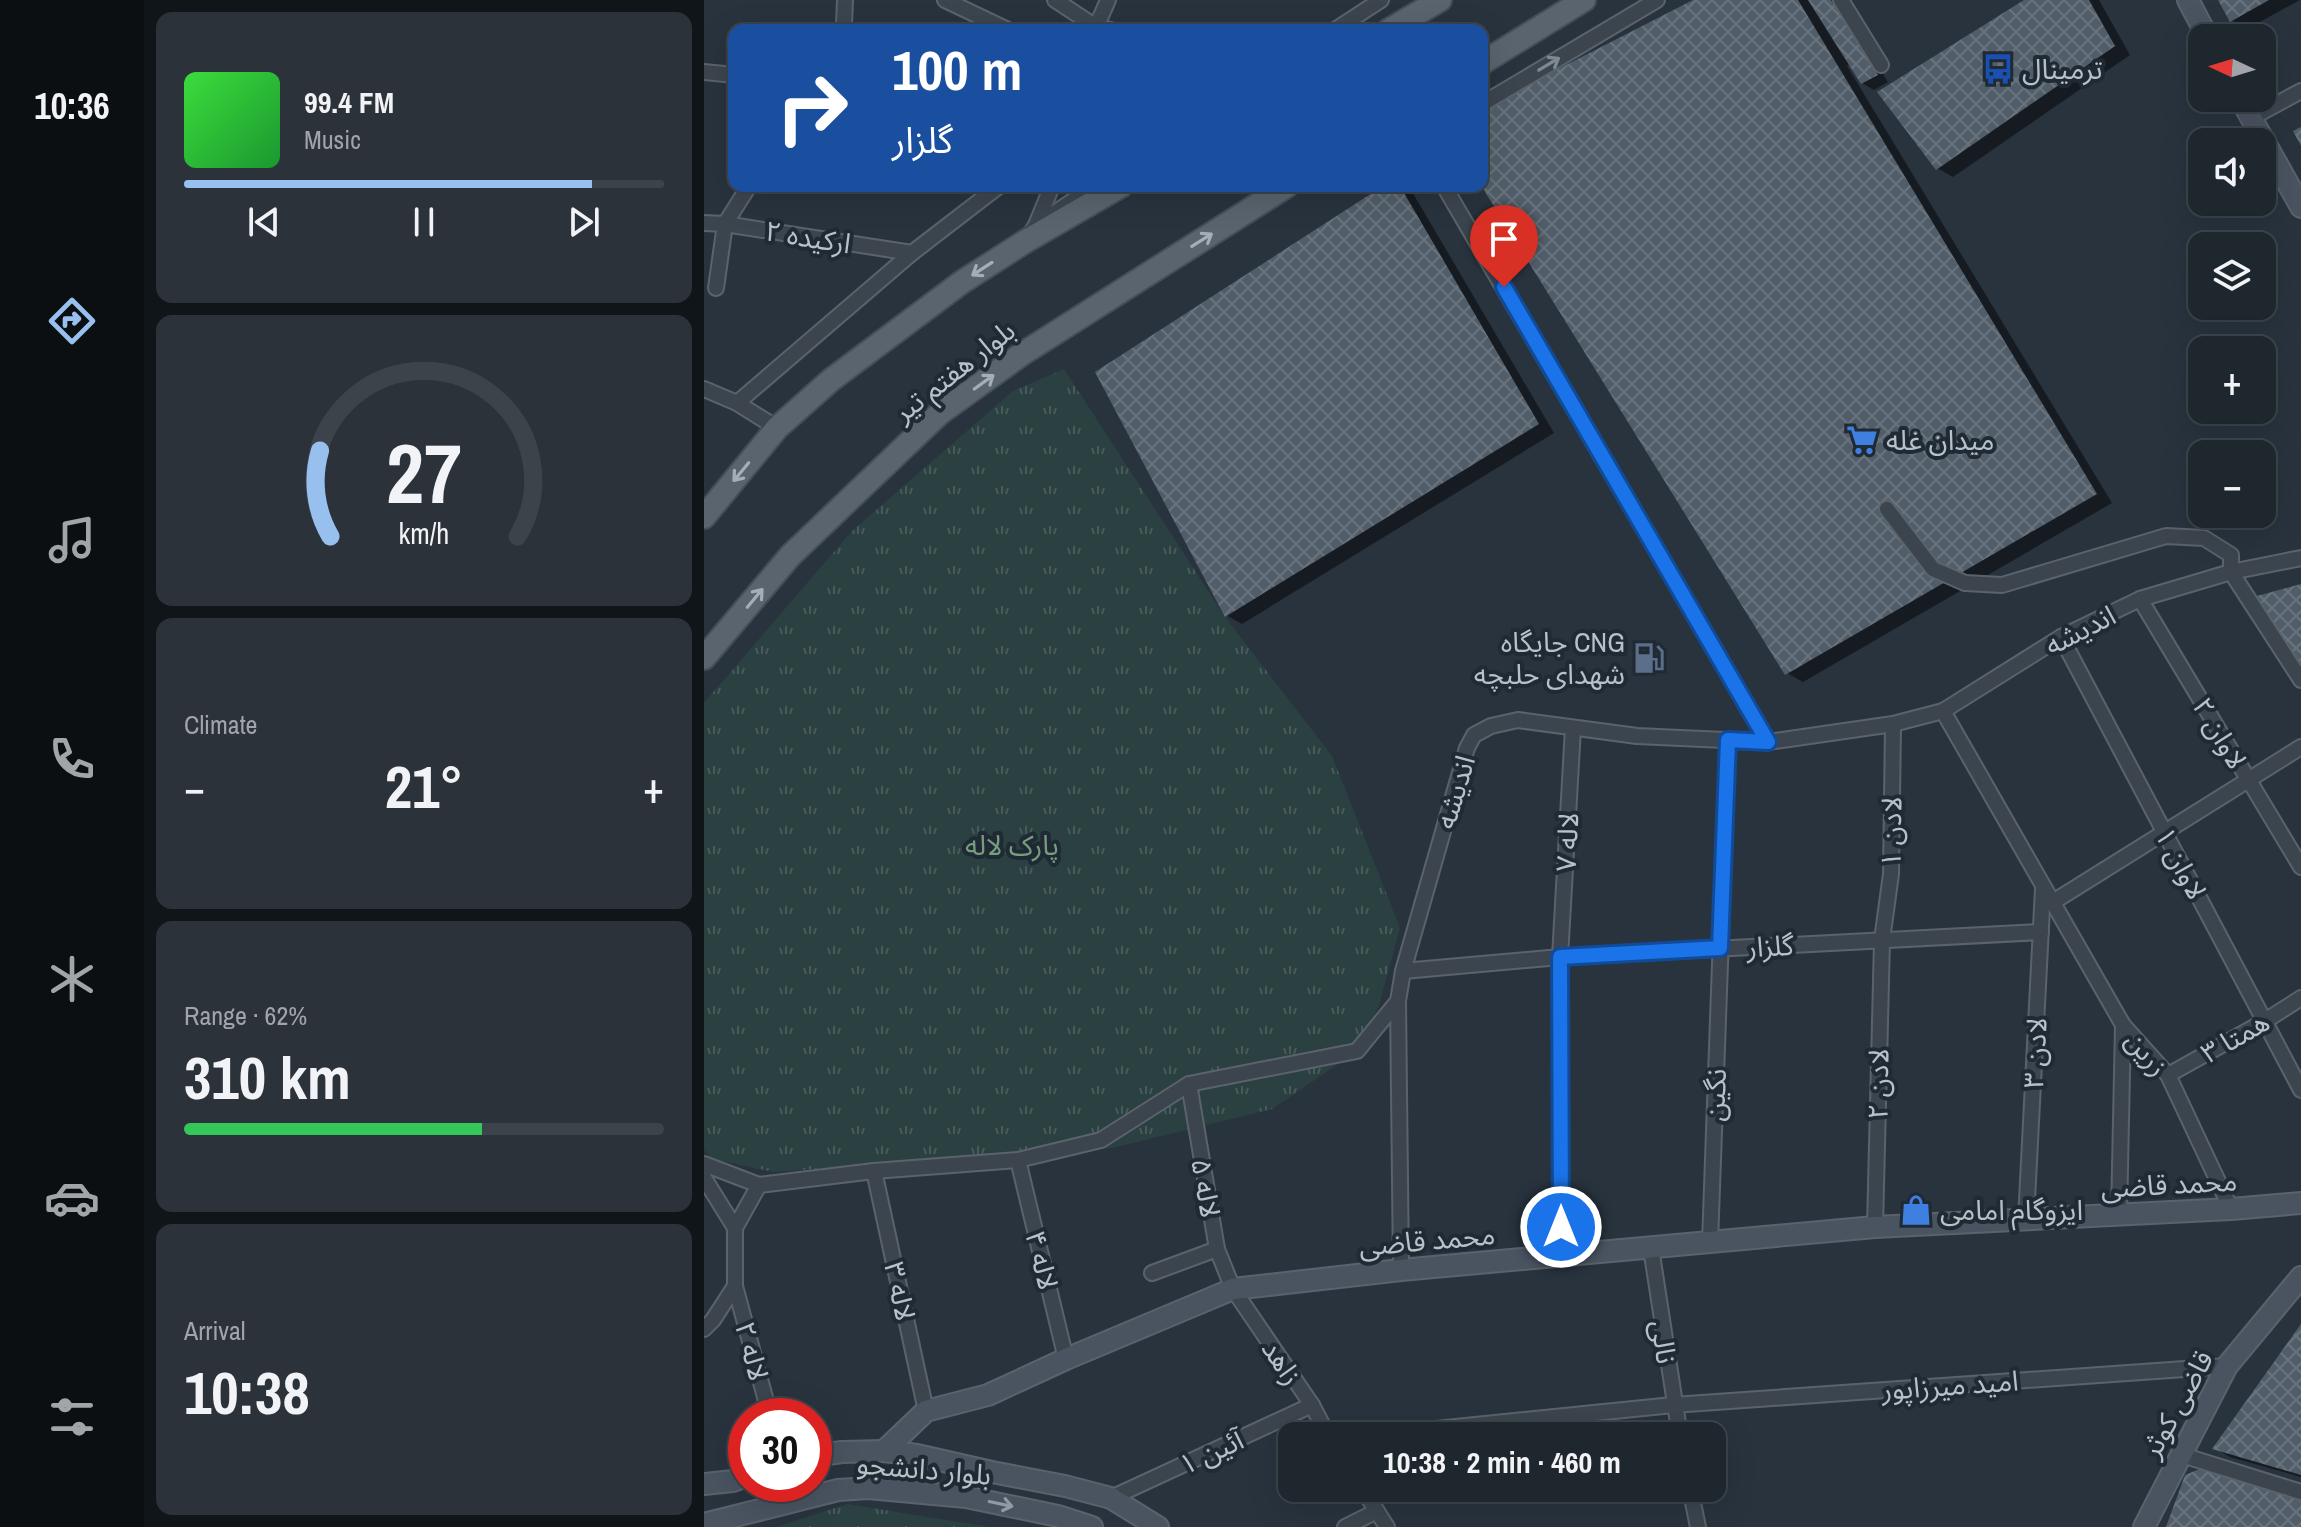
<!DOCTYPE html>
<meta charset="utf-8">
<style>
:root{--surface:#1e262e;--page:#2b323a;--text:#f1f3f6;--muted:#a1a5aa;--line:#3c434a;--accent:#97c0ef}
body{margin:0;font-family:"Archivo Narrow","Noto Sans Arabic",sans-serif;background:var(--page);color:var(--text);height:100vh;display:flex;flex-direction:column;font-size:30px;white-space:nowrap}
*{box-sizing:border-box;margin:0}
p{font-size:26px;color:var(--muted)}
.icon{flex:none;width:44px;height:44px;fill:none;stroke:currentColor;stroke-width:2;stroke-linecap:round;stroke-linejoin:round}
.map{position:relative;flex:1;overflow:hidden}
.drawer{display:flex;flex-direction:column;gap:12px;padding:12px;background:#101519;width:560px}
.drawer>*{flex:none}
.hud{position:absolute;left:24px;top:24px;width:760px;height:168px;border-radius:16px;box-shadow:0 8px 32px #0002,0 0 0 2px var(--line);background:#1a4fa0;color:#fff;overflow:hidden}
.needle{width:52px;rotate:274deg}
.fabs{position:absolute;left:1484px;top:24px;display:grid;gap:16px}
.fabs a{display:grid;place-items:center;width:88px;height:88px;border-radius:16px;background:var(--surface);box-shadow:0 8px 32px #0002,0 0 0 2px var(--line);font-size:40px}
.speed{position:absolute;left:24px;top:1398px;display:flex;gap:16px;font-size:40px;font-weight:700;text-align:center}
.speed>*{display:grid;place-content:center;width:104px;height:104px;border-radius:50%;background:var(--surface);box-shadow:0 8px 32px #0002,0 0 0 2px var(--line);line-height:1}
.speed .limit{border:12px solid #d22;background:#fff;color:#111}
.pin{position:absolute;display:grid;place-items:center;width:68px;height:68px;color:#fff;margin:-82px -34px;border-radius:50% 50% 50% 0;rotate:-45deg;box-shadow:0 0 8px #0007}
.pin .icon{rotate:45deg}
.me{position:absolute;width:88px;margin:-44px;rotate:0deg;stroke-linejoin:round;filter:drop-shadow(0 0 6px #0008)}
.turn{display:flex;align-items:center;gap:28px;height:168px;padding:0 32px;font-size:36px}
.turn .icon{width:104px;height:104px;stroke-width:2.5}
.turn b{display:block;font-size:56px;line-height:68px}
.big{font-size:60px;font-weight:700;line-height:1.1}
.drawer .tile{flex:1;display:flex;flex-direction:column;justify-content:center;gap:12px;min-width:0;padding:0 28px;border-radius:16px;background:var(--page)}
.drawer .dial{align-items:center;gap:0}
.dial svg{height:208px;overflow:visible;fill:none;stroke:var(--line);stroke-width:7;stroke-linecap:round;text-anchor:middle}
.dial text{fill:var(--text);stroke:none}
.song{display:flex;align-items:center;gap:24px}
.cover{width:96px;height:96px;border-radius:12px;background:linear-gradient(135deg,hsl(120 70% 55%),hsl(130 70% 35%))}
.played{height:8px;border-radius:4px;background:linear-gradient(90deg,var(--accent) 85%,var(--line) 85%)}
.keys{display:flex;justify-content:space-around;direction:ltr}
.heat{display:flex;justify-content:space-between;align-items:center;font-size:44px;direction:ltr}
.charge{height:12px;border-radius:6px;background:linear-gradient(90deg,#34c759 62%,var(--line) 0)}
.trip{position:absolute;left:574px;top:1422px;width:448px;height:80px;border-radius:16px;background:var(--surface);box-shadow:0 8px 32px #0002,0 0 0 2px var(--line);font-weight:700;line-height:80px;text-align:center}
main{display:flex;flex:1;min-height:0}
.tab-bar{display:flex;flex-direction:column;width:144px;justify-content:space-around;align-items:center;background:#0c0f12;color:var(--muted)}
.tab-bar .icon{width:56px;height:56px}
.tab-bar .active{color:var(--accent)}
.tab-bar b{font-size:36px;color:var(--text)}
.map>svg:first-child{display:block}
</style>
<main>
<nav class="tab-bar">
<b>10:36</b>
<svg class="icon active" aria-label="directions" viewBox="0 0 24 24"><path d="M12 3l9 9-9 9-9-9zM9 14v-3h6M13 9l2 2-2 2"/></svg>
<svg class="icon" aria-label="music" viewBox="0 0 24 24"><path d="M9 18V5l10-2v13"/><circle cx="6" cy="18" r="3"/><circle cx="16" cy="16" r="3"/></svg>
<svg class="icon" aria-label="phone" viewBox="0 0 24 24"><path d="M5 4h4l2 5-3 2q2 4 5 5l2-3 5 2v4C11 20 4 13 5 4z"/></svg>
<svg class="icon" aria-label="climate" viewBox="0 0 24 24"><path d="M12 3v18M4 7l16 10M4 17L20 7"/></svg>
<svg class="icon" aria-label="car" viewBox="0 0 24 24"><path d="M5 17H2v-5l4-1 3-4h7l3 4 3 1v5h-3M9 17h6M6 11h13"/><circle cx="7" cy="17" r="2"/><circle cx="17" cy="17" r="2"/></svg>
<svg class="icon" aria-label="filters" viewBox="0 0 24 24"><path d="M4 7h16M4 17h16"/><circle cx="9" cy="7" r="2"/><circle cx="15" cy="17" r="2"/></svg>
</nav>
<section class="drawer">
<div class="tile">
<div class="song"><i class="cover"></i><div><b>99.4 FM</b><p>Music</p></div></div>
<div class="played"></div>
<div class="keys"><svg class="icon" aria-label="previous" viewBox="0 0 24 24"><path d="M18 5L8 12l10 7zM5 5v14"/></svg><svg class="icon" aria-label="pause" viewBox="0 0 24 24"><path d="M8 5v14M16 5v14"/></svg><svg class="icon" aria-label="next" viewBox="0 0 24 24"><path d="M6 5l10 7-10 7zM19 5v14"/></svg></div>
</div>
<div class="tile dial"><svg viewBox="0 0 100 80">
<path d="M14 69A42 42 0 1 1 86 69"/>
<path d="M14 69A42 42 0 0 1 10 36" stroke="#97c0ef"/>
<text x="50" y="56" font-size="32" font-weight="700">27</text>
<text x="50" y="72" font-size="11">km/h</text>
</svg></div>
<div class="tile"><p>Climate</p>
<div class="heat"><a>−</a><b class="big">21°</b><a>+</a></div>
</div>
<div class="tile"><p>Range · 62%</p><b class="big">310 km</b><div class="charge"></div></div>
<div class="tile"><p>Arrival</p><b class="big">10:38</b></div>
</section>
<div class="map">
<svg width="1597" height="1527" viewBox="0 0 1597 1527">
<defs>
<pattern id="grass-tufts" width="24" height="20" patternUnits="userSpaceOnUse" patternTransform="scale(2)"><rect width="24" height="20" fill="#2b4040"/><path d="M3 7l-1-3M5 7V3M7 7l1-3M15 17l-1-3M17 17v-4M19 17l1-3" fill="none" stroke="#485a5a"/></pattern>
<pattern id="building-cross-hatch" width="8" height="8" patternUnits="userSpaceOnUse" patternTransform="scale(2)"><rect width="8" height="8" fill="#515e69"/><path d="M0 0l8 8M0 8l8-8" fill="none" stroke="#68737d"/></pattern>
</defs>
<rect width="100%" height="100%" fill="#28333e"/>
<g fill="url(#grass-tufts)">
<path d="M360,369L521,617L628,756L696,928L675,1005L653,1051L568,1109L408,1148L69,1172L9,1159L0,1150V703L148,531L309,391Z"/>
<path d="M143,1504L286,1527H287H72Z"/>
</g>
<g fill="#0007">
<path d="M994,0H1133L1184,82L1170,90L1158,83L1146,64L1143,66L1408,503L1099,682L1083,673L778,183Z"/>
<path d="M1324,0H1395L1426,55L1249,177L1233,168Z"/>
<path d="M1517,0H1596L1543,29L1528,20Z"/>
<path d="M683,186H701L707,190L850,433L538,624L522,615Z"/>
<path d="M1597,1328V1477L1526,1457L1511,1448Z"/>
</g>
<g fill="url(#building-cross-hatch)">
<path d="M989,0H1094L1393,494L1081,675L778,187V108Z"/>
<path d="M1104,0H1127L1174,75L1157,84Z"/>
<path d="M1320,0H1385L1411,46L1232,170L1173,92Z"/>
<path d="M1514,0H1565L1526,22Z"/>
<path d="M1597,127V146L1589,131Z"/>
<path d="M679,186H696L835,424L521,617L391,372Z"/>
<path d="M1597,584V671L1549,597Z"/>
<path d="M1597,1324V1475L1508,1449Z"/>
<path d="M1498,1468L1597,1499V1527H1462L1481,1475Z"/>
</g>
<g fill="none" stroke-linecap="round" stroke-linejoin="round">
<defs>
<g id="street">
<path d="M241,0L304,30"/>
<path d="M351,0L392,27L407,30"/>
<path d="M1137,0L1177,65"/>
<path d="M138,30L140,25L141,0"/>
<path d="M391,30L404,0"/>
<path d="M631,30L677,0"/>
<path d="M0,72L30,75"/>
<path d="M778,104L953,0"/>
<path d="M1547,118L1597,91"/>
<path d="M740,186L1064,742"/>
<path d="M349,214L391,186"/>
<path d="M0,223L21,224L208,253"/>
<path d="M325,236L332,225L348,186"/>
<path d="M12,288L21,224L45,186"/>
<path d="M0,389L33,403L73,428"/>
<path d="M33,403L208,253L295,186"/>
<path d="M1183,509L1229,569L1261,583L1298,585L1462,536L1500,538L1527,555V572L1597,680"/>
<path d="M1436,599L1597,867"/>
<path d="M1357,637L1597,1090"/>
<path d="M1239,711L1419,1025L1464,1075L1527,1209"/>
<path d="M1349,902L1597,747"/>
<path d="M699,971L856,957L1337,932"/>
<path d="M694,1001L697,1270"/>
<path d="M1464,1075L1561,1021L1597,998"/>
<path d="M485,1084L513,1249L529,1289L608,1405L624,1436"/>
<path d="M314,1160L362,1359"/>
<path d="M0,1164L55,1185L31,1228L0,1178"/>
<path d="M170,1171L222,1411"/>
<path d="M55,1185L170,1171L314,1160L397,1140L485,1084L653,1051L694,1001L699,971L763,748L770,735L787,726L814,720L933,736L1064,742L1189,724L1239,711L1357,637L1436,599L1527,572L1597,558"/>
<path d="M1415,1215L1419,1025"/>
<path d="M1322,1220L1339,888"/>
<path d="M1171,1227L1178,940L1187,874L1189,724"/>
<path d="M1006,1243L1024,740"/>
<path d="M947,1248L976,1436"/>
<path d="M857,1257L856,957L869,728"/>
<path d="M448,1273L513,1249"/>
<path d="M31,1286L66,1416"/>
<path d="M0,1329L9,1320L31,1286V1228"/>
<path d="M663,1436L969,1405L1523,1366"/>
<path d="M1478,1455L1597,1492"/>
<path d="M658,1488L683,1527"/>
<path d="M986,1488L994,1527"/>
<path d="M407,1498L608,1405"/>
<path d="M641,1527L673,1511"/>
</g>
<g id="secondary">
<path d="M1484,0L1504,38"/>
<path d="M1536,98L1597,207"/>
<path d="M180,1451L222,1411L284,1395L362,1359L529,1289L697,1270L1171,1227L1527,1209L1597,1203"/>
<path d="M110,1456L138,1452L180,1451L213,1455L288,1472L361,1486L407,1498L454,1527"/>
<path d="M0,1484L29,1481L42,1476"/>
<path d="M0,1524L134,1490L164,1488L262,1497L354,1516L388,1527"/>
<path d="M1440,1527L1523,1366L1597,1277"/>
</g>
<g id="primary">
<path d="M685,30L736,0"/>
<path d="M778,63L880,0"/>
<path d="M0,517L73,428L127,380L258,282L322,241L417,186"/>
<path d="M0,658L86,556L236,413L318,354L583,186"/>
</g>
</defs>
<use href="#street" stroke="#5a636c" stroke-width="18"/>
<use href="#secondary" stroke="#5a636c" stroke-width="24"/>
<use href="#primary" stroke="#454e58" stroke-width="26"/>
<use href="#street" stroke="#3c454e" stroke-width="14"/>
<use href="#secondary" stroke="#4a5461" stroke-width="20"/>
<use href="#primary" stroke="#5a646e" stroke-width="22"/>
</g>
<defs><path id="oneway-shaft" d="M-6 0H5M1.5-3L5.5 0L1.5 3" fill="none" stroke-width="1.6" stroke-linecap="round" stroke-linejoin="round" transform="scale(2)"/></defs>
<use stroke="#808992" href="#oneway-shaft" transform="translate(845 64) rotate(-31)"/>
<g stroke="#a5aeb7">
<use href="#oneway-shaft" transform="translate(498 240) rotate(-32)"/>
<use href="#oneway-shaft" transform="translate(278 269) rotate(147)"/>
<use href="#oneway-shaft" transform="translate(280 382) rotate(-36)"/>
<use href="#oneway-shaft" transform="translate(37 472) rotate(130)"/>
<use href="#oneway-shaft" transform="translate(51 598) rotate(-50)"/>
</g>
<use stroke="#929aa5" href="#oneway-shaft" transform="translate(297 1504) rotate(12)"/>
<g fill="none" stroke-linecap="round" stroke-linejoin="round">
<defs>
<path id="route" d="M800,287L1064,742L1024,740L1016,948L856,957L857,1227"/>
</defs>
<use href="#route" stroke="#114b97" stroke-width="20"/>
<use href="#route" stroke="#1a73e8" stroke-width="14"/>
</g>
<defs>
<symbol id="bus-bare" viewBox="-9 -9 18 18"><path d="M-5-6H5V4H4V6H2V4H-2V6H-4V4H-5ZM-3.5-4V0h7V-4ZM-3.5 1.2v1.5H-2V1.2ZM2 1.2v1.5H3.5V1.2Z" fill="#1a4fb4" stroke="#202a34" stroke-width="2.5" paint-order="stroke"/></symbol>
<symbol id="supermarket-bare" viewBox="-9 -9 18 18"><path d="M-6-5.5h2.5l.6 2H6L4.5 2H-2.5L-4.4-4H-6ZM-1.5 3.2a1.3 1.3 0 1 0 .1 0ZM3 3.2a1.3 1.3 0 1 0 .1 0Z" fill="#3f7fe0" stroke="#202a34" stroke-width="2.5" paint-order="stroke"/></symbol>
<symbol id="fuel-bare" viewBox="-9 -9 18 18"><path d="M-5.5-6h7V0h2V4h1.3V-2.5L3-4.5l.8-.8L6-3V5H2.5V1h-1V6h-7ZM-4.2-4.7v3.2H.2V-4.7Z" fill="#5c6f8a" stroke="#202a34" stroke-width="2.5" paint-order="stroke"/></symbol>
<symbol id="shop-bare" viewBox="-9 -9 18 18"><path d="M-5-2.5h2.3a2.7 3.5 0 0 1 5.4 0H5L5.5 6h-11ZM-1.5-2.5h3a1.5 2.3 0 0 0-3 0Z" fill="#3f7fe0" stroke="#202a34" stroke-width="2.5" paint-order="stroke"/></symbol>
</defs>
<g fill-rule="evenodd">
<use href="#bus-bare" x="1272" y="47" width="44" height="44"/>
<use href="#supermarket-bare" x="1136" y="418" width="44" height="44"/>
<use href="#fuel-bare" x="923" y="636" width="44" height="44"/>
<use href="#shop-bare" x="1190" y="1188" width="44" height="44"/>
</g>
<g text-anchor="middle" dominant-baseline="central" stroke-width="8" stroke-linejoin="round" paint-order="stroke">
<g font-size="28" fill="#b8c0c9" stroke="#202a34" text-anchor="start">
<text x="1318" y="69">ترمینال</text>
<text x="1182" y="440">میدان غله</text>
<text x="921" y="642" text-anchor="end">جایگاه CNG<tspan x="921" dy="32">شهدای حلبچه</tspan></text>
<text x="1236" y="1210">ایزوگام امامی</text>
</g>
<g font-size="28" fill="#b8c0c9" stroke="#202a34">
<text transform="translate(104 237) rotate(9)">ارکیده ۲</text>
<text transform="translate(250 371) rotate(-38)">بلوار هفتم تیر</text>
<text transform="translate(1376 630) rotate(-27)">اندیشه</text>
<text transform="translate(1516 733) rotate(59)">لاوان ۲</text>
<text transform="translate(751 792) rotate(-73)">اندیشه</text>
<text transform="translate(1187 832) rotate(-89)">لادن ۱</text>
<text transform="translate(863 842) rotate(-87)">لاله ۷</text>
<text transform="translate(1477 863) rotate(62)">لاوان ۱</text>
<text transform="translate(1066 946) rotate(-3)">گلزار</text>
<text transform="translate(1531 1037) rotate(-30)">همتا ۳</text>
<text transform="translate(1331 1053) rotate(-87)">لادن ۳</text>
<text transform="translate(1443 1053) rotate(50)">زرین</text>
<text transform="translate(1174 1084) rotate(-89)">لادن ۲</text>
<text transform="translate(1011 1095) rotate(-88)">نگین</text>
<text transform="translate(1465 1184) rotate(-3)">محمد قاضی</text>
<text transform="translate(502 1188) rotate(80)">لاله ۵</text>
<text transform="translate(723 1240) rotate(-5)">محمد قاضی</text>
<text transform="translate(338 1260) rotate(76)">لاله ۴</text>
<text transform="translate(196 1291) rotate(78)">لاله ۳</text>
<text transform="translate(960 1342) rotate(82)">نالی</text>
<text transform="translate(48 1351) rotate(75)">لاله ۲</text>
<text transform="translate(578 1362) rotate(56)">زاهد</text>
<text transform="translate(1246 1385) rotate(-4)">امید میرزاپور</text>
<text transform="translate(1473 1404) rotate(-61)">قاضی کوثر</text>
<text transform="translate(507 1452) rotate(-25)">آئین ۱</text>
<text transform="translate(220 1469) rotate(5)">بلوار دانشجو</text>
</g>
<g font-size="28" fill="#789d7e" stroke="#202a34">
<text x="308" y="845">پارک لاله</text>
</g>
</g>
</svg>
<div class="fabs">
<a><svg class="needle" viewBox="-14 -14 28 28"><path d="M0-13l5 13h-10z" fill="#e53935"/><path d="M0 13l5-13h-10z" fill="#a1a5aa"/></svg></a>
<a><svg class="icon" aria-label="sound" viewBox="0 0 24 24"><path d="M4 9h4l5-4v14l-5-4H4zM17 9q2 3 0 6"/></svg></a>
<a><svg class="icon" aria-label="layers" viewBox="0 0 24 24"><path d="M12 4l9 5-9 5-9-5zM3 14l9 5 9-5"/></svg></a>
<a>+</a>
<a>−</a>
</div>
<div class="speed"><div class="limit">30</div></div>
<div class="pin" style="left:800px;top:287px;background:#d93025"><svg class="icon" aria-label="arrive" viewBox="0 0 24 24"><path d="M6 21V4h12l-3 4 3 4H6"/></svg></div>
<svg class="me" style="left:857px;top:1227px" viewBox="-20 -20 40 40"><circle r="17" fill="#1a73e8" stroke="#fff" stroke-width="3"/><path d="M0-11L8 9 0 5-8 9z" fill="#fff"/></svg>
<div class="trip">10:38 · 2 min · 460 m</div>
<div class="hud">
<div class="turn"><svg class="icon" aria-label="right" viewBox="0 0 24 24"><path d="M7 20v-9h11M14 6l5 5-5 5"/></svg><div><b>100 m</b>گلزار</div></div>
</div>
</div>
</main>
